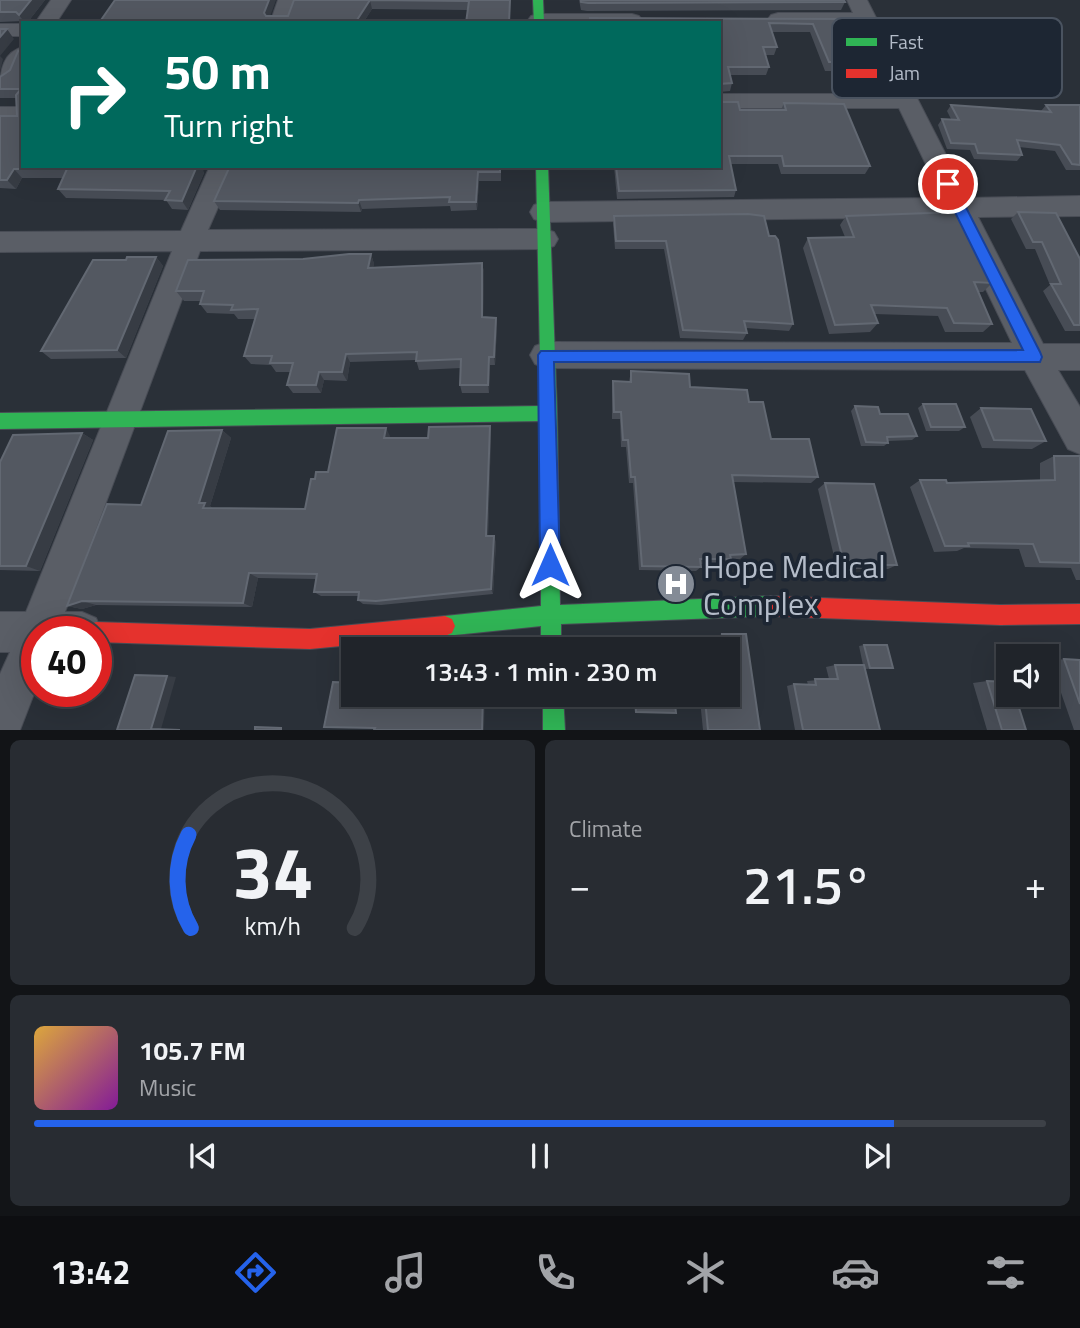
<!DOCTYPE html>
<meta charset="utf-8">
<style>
:root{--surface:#20242a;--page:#282c32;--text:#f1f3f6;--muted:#a2a4a8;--line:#3d4147;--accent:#2563eb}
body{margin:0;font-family:"Titillium Web",sans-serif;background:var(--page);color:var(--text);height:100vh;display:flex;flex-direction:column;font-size:26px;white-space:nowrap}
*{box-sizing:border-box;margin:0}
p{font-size:23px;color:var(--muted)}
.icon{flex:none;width:38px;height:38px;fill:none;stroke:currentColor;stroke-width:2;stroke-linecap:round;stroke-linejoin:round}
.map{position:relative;height:730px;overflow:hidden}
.drawer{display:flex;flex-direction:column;gap:10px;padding:10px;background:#121417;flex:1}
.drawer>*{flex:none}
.hud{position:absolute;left:21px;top:21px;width:700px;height:147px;border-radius:0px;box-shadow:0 7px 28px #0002,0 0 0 2px var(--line);background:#00695c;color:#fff;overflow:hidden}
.buttons{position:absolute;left:996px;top:644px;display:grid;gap:14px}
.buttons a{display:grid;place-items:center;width:63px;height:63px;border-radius:0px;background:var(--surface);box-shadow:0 7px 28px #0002,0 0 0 2px var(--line);font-size:35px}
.speed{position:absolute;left:21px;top:616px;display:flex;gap:14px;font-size:35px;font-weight:700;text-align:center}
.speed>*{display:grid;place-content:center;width:91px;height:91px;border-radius:50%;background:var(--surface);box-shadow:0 7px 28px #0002,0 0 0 2px var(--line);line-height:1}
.speed .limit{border:10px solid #d22;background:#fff;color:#111}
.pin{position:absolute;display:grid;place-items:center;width:60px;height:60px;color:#fff;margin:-30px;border:4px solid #fff;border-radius:50%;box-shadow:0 2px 7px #0007}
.me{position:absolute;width:77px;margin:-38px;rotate:0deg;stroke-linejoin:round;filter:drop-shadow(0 0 5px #0008)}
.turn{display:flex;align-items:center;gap:24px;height:147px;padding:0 28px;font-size:32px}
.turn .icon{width:91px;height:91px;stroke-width:2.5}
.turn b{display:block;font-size:49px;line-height:60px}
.big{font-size:52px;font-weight:600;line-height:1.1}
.drawer .widget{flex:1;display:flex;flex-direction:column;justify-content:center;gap:10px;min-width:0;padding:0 24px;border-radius:10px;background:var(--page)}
.drawer .dial{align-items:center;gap:0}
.dial svg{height:182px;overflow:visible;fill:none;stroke:var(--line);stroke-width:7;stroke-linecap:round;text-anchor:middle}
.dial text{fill:var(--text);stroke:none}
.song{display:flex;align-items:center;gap:21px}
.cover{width:84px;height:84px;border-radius:10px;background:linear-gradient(135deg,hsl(40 70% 55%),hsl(290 70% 35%))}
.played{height:7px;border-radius:4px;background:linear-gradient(90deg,var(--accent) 85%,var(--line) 85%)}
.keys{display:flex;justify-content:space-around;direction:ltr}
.heat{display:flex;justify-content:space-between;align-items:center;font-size:38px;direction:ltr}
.drawer .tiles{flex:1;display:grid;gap:10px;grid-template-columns:1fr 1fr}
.widget:last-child{grid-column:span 2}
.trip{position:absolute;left:341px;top:637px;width:399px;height:70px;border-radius:0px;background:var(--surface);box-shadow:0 7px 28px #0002,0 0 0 2px var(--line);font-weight:600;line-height:70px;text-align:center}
.tabs{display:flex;height:112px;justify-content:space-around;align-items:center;background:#0d0e11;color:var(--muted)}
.tabs .icon{width:49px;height:49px}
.tabs .selected{color:var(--accent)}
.tabs b{font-size:32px;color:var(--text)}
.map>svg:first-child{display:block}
</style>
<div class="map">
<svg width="1080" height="730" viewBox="0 0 1080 730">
<rect width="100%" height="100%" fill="#2a3038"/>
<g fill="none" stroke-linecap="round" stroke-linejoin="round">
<defs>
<g id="street">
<path d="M51,0H71L56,23H35Z"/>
<path d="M278,0H298L290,23H270Z"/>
<path d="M847,0H867L968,198L1080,196V216L978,217L1043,344H1080V370H1058L1080,407V454L1068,449L1025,370L546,368L535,364L530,355L535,346L546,342L1012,343L951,217L543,222L534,219L530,212L534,205L543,202L942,198L899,108H719V94H892L859,25H778L771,23L768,19L771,15L778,13H853Z"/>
<path d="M538,14H632L639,16L642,20L640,23H530L528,20L531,16Z"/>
<rect x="0" y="24" width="23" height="12"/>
<path d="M23,47C23,64 20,84 0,89C0,71 3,52 23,47Z"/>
<rect x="0" y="107" width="23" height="16"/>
<path d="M210,166H236L208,230L544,229L554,232L558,239L554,246L544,249L200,251L65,612H82L96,618L102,632L96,646V632H37V686L20,730H0V674L10,652H0V612H26L172,251L0,252V232L181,231Z"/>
</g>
<g id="fast">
<path d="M533,0H543L544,23H534Z"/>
<path d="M536,166H548L557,413L560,605L770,596L777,599L780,606L777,613L770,616L561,624V649H541V626L445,636L438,633L435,626L438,619L445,616L541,606V421L0,429V413L541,406Z"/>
<path d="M543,695H563L565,730H543Z"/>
</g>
<g id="jam">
<path d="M770,596L1000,605L1080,604V624L1000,625L770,616L763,613L760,606L763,599Z"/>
<path d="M445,616L452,619L455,626L452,633L445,636L310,649L96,642V632H86L89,625L96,622L310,629Z"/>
</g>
</defs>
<use href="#street" stroke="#484c55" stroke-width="2"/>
<use href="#fast" stroke="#484c55" stroke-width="2"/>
<use href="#jam" stroke="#484c55" stroke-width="2"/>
<use href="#street" fill="#5a5e66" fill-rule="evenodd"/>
<use href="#fast" fill="#30b455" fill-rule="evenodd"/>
<use href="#jam" fill="#e5322d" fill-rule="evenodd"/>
</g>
<g fill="#474c55">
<path d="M0,0H45L27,23L23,21L0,22Z"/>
<path d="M294,0H510L467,10L372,9L363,23L270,16H288Z"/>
<path d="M579,0H844L845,2L841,10L587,11L581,10Z"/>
<path d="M590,18L853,19L869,62L865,71H825L810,32H772L777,47L774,55H765L769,67L766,75H730L732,83L730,91L719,92V23H589Z"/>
<path d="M23,51V166H203L204,168L203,171L204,173L188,210L172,209L166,200L66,198L58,189L63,178H22L16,189L0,188V116H17L16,98H0V77L10,70Z"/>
<path d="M721,102L740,110H781L784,103L870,166L865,174H781L778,164H731L736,190L734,197L617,199L614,166H719Z"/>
<path d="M951,105L1041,111L1046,105H1080V170H1066L1055,151L1019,147L1022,155L1017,161L974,159L970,150L947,149L938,125L942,119H951L947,111Z"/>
<path d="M501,166V181H479L477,210L451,211L450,206L362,209L361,212L220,210L214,201Z"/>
<path d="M1018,212L1080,259V331H1065L1043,291L1050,285L1035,249H1026L1011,219Z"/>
<path d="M614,216L769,236L793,324L789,331L746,328L747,333L743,340L680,338L664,249H615L613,224Z"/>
<path d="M846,216L992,283L983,292H978L992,324L983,332H945L938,316L874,314L878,323L870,332L829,334L803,248L808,238L845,237L840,225Z"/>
<path d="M371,254L374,264L373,267L482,263L484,272L483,317L496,318L497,327L495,365H490L489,393H462L460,385L461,368L419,370L416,360L350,362L347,381L324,380L321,393H293L287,385L291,372H276L271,365L251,364L244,356L256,319H238L234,314L207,313L200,304L201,301H184L176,291L303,259Z"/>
<path d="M156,257L163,266L126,358L51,359L41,351L126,260Z"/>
<path d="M631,371L749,402L771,439L818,477L811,483L733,482L746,554L740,559H731L726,564H700L701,567L696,571L639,570L633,483H629L626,447H621L620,419H612V389L613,381L629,382Z"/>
<path d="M923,404L965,427L959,431H926L918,408Z"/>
<path d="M855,406L880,414L917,436L912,440L888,441V443L884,446H861L851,411Z"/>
<path d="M981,408L1046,441L1032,449L982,448L970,417Z"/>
<path d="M222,430L231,438L210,506L213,509H305L315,479L390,436L389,438H428L491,434L488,536L496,542L493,594L381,605L363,604L358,600V596H321L314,592L316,579L258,578L252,607L96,605L82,609L67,606L141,505Z"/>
<path d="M82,433L93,440L40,571L0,570V462Z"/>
<path d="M1054,456H1080V580H1076L1071,568L1025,567L1019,549L964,548L957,551L934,552L910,487L920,480L947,483L1040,480V463Z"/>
<path d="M825,483L897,565L888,569H837L818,489Z"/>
<path d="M722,634H746L760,730H703L700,700H725V695H728V649H718L716,637Z"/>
<path d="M864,645L893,668L865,669L880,730H795L787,686L794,684L808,685L807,681L829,679L826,667L835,665H863L859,646Z"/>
<path d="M1064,659L1080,660V730H1074L1050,661Z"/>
<path d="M987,681L1026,730H987L973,683Z"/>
<path d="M634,695H674L676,713H635Z"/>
</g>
<g fill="#373c44">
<path d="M31,0H45L27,23H25L19,15Z"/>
<path d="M269,0H276L268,22L264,13Z"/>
<path d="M370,0L372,9L363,23H355Z"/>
<path d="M7,29L14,39L0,56L3,59L0,72V37Z"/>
<path d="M197,166H203L204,168L203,171L204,173L188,210L182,201Z"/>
<path d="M14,169L22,178L16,189L7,180Z"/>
<path d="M478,172L479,181L477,210L476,202Z"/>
<path d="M359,200L362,209L361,212L358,203Z"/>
<path d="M371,254L374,264L371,277L368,268Z"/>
<path d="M156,257L163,266L126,358L117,350Z"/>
<path d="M482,263L484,272L483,326L482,317Z"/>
<path d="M496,318L497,327L495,365L494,357Z"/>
<path d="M346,354L350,362L347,381L342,372Z"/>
<path d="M489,357L490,365L489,393L488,385Z"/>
<path d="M319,372L324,380L321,393L316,385Z"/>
<path d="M490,426L491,434L488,542L486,536Z"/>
<path d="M386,428L390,436L388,446L384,438Z"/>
<path d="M222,430L231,438L210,506L215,510L203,508L199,503Z"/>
<path d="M82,433L93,440L40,571L26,566Z"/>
<path d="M494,536L496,542L493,594L491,589Z"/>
<path d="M249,573L258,578L252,607L243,603Z"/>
<path d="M82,601L96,605L82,609L67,606Z"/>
<path d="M167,676L176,677L161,729H151Z"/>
<path d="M483,695H485L484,730H482Z"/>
</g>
<g fill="#535861" stroke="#626872" stroke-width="2">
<path d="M0,0H31L19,15L16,12H0Z"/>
<path d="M115,0H269L264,13L266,16H288L294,0H510L509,23H466L469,1L370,0L355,23H99Z"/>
<path d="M581,0H844L845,2L588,3L581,2Z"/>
<path d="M590,18L853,19L869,62H829L813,24L769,23L777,47H763L769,67H728L732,83L719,84V88V23H590Z"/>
<path d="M0,29H7L0,37Z"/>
<path d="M18,51H23V166H197L182,201L165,200L170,191L58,189L67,169H14L7,180H0V116H17L16,95L21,89H0V77L10,70Z"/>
<path d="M719,100L721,102H738L740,110H786L784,103L844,104L870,166H784L782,156H729L736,190L619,191L616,166H719Z"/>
<path d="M951,105L1051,112L1046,105H1080V165L1072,164L1060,145L1017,140L1022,155L978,153L975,144L951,143L942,119L959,120Z"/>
<path d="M230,166H500V172H478L476,202H449L450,197L359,200L358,203L214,201Z"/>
<path d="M958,212L992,283L974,282L992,324L954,323L947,308L871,305L878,323L835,325L808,238L854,237L846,216Z"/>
<path d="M1018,212L1056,213L1080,259V325H1074L1051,284H1061L1042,242H1033Z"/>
<path d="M748,214L764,216L769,236H775L778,240L793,324L744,321L747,333L683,330L666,241H616L614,216Z"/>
<path d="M349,254H371L368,268L482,263V317L496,318L494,357H489L488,385H460L461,359L416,361L417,352L346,354L342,372H319L316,385H287L293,363H270L272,356H244L258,309L231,310L233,305L200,304L204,291H176L188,260L303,259Z"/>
<path d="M127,257H156L117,350L41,351L93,260H126Z"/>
<path d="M631,371L689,374L690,387L747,390L749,402H763L771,439H809L818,477L732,475L746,554L730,555L731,559H700L701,567L642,566L635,477H631L628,440H623L621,412H614L613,381L631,382Z"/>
<path d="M923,404H956L965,427H931Z"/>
<path d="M855,406L878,407L880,414H908L917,436L887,437L888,443L866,442Z"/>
<path d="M981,408L1031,409L1046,441L994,440Z"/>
<path d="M490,426L486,536H494L491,589L376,601L358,600L359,592H314L317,574L249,573L243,603L82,601L67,606L107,504L141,505L168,431L222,430L199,503H205L203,508L305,509L311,479H315L316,472H328L337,428H386L384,438H428L429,427Z"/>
<path d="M82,433L26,566H0V462L13,435Z"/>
<path d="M1054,456H1080V563L1040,562L1033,544L968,543L969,546H945L920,480H946L947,483L1055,480Z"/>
<path d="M825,483L874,484L897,565H844Z"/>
<path d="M722,634H746L760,730H708L705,699L732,700L728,676V649H724Z"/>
<path d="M864,645H887L893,668H870Z"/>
<path d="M1064,659L1080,660V704Z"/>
<path d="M835,665H864L880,730H803L794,684L816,685L815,679H838Z"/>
<path d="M135,675L167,676L151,729L180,730H117Z"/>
<path d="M987,681L1008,682V695H1015L1026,730H1002Z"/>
<path d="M333,682L354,683V695H397V697H452V695H483L482,730H374L375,728L324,727Z"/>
<path d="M635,695H674L676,713L636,712Z"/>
<path d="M255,727L281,728V730H255Z"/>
</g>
<path fill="#2563eb" stroke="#184099" stroke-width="2" d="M948,180L954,184L1040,352L1042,357L1040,362H554L560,565L557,571L550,574L543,571L540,565L538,355L541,351L1023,350L941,184Z"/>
<defs>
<symbol id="hospital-disc" viewBox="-11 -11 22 22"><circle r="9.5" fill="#848b96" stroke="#1d2633"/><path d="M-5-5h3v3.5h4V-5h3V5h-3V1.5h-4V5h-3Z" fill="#fff"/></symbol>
</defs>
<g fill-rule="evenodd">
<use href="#hospital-disc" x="654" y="562" width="44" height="44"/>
</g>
<g text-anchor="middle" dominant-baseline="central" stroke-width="7" stroke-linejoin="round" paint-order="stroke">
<g font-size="32" fill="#b4bcc9" stroke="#1d2633" text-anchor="start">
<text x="703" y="566">Hope Medical<tspan x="703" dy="37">Complex</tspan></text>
</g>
</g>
<rect x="832" y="18" width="230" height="80" rx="10" fill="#1d2633" stroke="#4a5360" stroke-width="2"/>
<rect x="846" y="38" width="31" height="8" fill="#30b455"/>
<rect x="846" y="69" width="31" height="9" fill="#e5322d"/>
<g font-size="19" fill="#b4bcc9">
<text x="889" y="49">Fast</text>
<text x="889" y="80">Jam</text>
</g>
</svg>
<div class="buttons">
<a><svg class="icon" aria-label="sound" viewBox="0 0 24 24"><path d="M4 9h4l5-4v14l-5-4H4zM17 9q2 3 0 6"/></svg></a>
</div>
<div class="speed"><div class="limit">40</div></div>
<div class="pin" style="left:948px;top:184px;background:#d93025"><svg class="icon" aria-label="arrive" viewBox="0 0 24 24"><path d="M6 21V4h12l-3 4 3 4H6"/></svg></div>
<svg class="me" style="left:550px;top:565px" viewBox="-20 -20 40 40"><path d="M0-17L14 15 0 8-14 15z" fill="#2563eb" stroke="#fff" stroke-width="4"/></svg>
<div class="trip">13:43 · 1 min · 230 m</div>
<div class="hud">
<div class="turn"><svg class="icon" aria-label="right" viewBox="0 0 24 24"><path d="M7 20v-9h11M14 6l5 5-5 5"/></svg><div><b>50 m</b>Turn right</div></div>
</div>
</div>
<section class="drawer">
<div class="tiles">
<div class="widget dial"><svg viewBox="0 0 100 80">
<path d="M14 69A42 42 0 1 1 86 69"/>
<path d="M14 69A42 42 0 0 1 13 28" stroke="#2563eb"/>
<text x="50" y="56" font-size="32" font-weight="700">34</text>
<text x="50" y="72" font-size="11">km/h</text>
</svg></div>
<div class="widget"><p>Climate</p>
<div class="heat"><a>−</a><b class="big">21.5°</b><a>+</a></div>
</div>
<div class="widget">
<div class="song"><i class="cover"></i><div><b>105.7 FM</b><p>Music</p></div></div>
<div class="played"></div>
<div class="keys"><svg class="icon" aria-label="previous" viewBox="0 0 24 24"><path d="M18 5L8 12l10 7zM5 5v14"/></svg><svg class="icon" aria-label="pause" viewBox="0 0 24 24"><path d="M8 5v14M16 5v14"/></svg><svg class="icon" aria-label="next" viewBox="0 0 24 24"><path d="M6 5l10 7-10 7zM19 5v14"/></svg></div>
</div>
</div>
</section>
<nav class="tabs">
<b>13:42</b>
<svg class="icon selected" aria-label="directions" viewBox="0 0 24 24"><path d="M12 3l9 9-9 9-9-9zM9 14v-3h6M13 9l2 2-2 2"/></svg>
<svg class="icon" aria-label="music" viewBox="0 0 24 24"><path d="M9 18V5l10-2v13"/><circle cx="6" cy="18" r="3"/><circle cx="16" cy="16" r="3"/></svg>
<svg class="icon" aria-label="phone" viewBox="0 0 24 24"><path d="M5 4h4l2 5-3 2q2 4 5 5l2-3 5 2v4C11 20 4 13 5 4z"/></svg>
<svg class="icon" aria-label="climate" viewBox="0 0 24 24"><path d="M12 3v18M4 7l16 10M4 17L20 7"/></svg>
<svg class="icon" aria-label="car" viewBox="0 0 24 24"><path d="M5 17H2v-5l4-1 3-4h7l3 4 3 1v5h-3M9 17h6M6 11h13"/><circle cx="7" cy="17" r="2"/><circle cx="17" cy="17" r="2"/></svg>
<svg class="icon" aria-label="filters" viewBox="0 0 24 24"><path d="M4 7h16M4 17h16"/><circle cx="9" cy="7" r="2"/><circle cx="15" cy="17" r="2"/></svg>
</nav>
